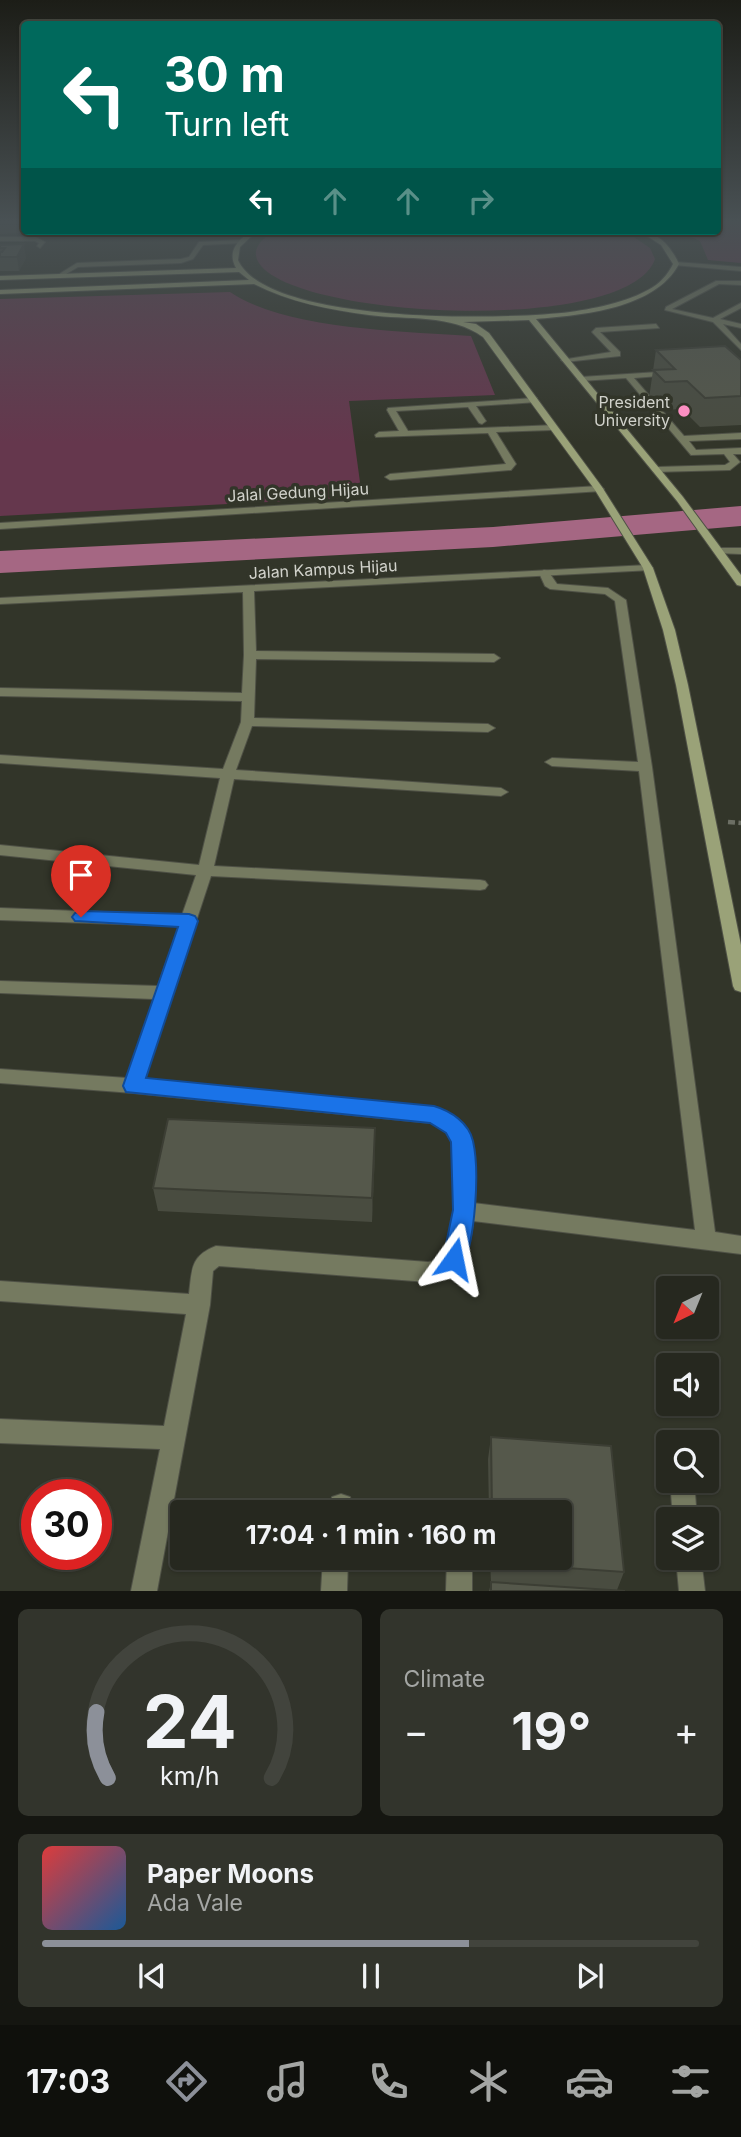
<!DOCTYPE html>
<meta charset="utf-8">
<style>
:root{--surface:#26281f;--page:#32342c;--text:#f1f3f6;--muted:#a4a6a4;--line:#42443d;--accent:#8c9099}
body{margin:0;font-family:Inter,sans-serif;background:var(--page);color:var(--text);height:100vh;display:flex;flex-direction:column;font-size:26px;white-space:nowrap}
*{box-sizing:border-box;margin:0}
p{font-size:23px;color:var(--muted)}
.icon{flex:none;width:38px;height:38px;fill:none;stroke:currentColor;stroke-width:2;stroke-linecap:round;stroke-linejoin:round}
.map{position:relative;height:1591px;overflow:hidden}
.details{display:flex;flex-direction:column;gap:18px;padding:18px;background:#151611;flex:1}
.details>*{flex:none}
.hud{position:absolute;left:21px;top:21px;width:700px;height:214px;border-radius:7px;box-shadow:0 2px 5px #0004,0 0 0 2px var(--line);background:#00695c;color:#fff;overflow:hidden}
.needle{width:46px;rotate:223deg}
.buttons{position:absolute;left:656px;top:1276px;display:grid;gap:14px}
.buttons a{display:grid;place-items:center;width:63px;height:63px;border-radius:7px;background:var(--surface);box-shadow:0 2px 5px #0004,0 0 0 2px var(--line);font-size:35px}
.speed{position:absolute;left:21px;top:1479px;display:flex;gap:14px;font-size:35px;font-weight:700;text-align:center}
.speed>*{display:grid;place-content:center;width:91px;height:91px;border-radius:50%;background:var(--surface);box-shadow:0 2px 5px #0004,0 0 0 2px var(--line);line-height:1}
.speed .limit{border:10px solid #d22;background:#fff;color:#111}
.pin{position:absolute;display:grid;place-items:center;width:60px;height:60px;color:#fff;margin:-72px -30px;border-radius:50% 50% 50% 0;rotate:-45deg;box-shadow:0 0 7px #0007}
.pin .icon{rotate:45deg}
.me{position:absolute;width:77px;margin:-38px;rotate:12deg;stroke-linejoin:round;filter:drop-shadow(0 0 5px #0008)}
.turn{display:flex;align-items:center;gap:24px;height:147px;padding:0 28px;font-size:32px}
.turn .icon{width:91px;height:91px;stroke-width:2.5}
.turn b{display:block;font-size:49px;line-height:60px}
.lanes{display:flex;align-items:center;height:66px;padding:0 28px;background:#0003;justify-content:center;gap:35px;direction:ltr}
.lanes .off{opacity:.35}
.big{font-size:52px;font-weight:700;line-height:1.1}
.details .widget{flex:1;display:flex;flex-direction:column;justify-content:center;gap:10px;min-width:0;padding:0 24px;border-radius:10px;background:var(--page)}
.details .dial{align-items:center;gap:0}
.dial svg{height:182px;overflow:visible;fill:none;stroke:var(--line);stroke-width:7;stroke-linecap:round;text-anchor:middle}
.dial text{fill:var(--text);stroke:none}
.song{display:flex;align-items:center;gap:21px}
.cover{width:84px;height:84px;border-radius:10px;background:linear-gradient(135deg,hsl(0 70% 55%),hsl(210 70% 35%))}
.played{height:7px;border-radius:4px;background:linear-gradient(90deg,var(--accent) 65%,var(--line) 65%)}
.keys{display:flex;justify-content:space-around;direction:ltr}
.heat{display:flex;justify-content:space-between;align-items:center;font-size:38px;direction:ltr}
.details .tiles{flex:1;display:grid;gap:18px;grid-template-columns:1fr 1fr}
.widget:last-child{grid-column:span 2}
.trip{position:absolute;left:170px;top:1500px;width:402px;height:70px;border-radius:7px;background:var(--surface);box-shadow:0 2px 5px #0004,0 0 0 2px var(--line);font-weight:700;line-height:70px;text-align:center}
.tab-bar{display:flex;height:112px;justify-content:space-around;align-items:center;background:#0f100c;color:var(--muted)}
.tab-bar .icon{width:49px;height:49px}
.tab-bar .on{color:var(--accent)}
.tab-bar b{font-size:32px;color:var(--text)}
.map>svg:first-child{display:block}
</style>
<div class="map">
<svg width="741" height="1591" viewBox="0 0 741 1591">
<rect width="100%" height="100%" fill="#323529"/>
<g fill="#65374d">
<path d="M718,220H741V263L708,260L700,241L678,231H718Z"/>
<path d="M274,231H625L650,248L655,259C627,341 247,316 256,251C258,242 267,236 274,231Z"/>
<path d="M230,292C286,330 403,331 471,336L495,395L349,401L362,497L0,516V299Z"/>
</g>
<g fill="none" stroke-linecap="round" stroke-linejoin="round">
<path fill="#a56783" fill-rule="evenodd" d="M741,506V526L493,547L0,573V551L493,527Z"/>
<defs>
<g id="lane">
<path d="M0,237H36L45,242L40,248L37,246L39,243L35,241H0Z"/>
<path d="M241,240L243,243L203,245L193,259L181,263L78,267L61,277L56,276L77,263L181,259L189,257L199,242Z"/>
<path d="M676,262L741,267V271L674,265Z"/>
<path d="M716,281H741V285L719,284L672,309L713,318L741,303V308L720,319L741,324V328L723,324L741,344V350L713,322L665,310L666,307Z"/>
<path d="M656,324L659,328L600,332L620,352V356L565,362L561,360L611,352L592,332L596,328Z"/>
<path d="M674,371V375H671L634,378L684,436L741,433V439L689,441L696,450L741,448V454H733L740,462L730,470L654,472L652,470L657,467L725,465L730,462L724,454L691,455L626,378L581,381L577,379L581,377Z"/>
<path d="M534,398H537V402L476,406L486,421L482,424L479,423L468,407L396,411L408,431L556,425V429L553,430L496,432L516,464L511,470L390,480L385,477L390,474L506,464L488,433L376,437L375,435L379,432L399,431L387,410L388,408Z"/>
<path d="M544,570L548,571L557,584L608,588L626,600L652,767L715,1232L741,1236V1254L465,1220L458,1217L455,1211L458,1205L465,1202L695,1230L639,771L552,766L545,762L552,758L638,762L615,601L605,594L550,589L545,586L539,573Z"/>
<path d="M670,1480H694L697,1519H673Z"/>
<path d="M676,1558H701L705,1591H679Z"/>
</g>
<g id="street">
<path d="M599,486L604,489L602,491L0,529V523Z"/>
<path d="M720,548H741V554L716,553V549Z"/>
<path d="M648,565L653,568L652,570L254,591L256,651L494,654L500,658L494,662L256,659L254,718L488,724L495,728L488,732L252,726L236,770L501,788L508,792L501,796L234,779L214,866L480,880L485,881L488,885L485,889L480,890L211,876L144,1080L441,1109C452,1116 463,1121 469,1133C481,1158 477,1249 458,1270C450,1277 438,1280 428,1282L219,1266L213,1271L210,1305L157,1591H131L160,1449L0,1443V1419L164,1426L186,1314L0,1301V1281L189,1294C192,1270 190,1256 216,1246L428,1262C436,1261 443,1259 446,1251C454,1234 460,1157 452,1140C449,1132 438,1127 431,1123L133,1093L0,1083V1069L127,1078L154,999L0,993V981L158,986L179,926L0,920V908L182,915L196,875L0,855V845L199,865L220,778L0,763V755L223,769L241,722L242,701L0,696V688L242,693L244,655L243,592L0,604V598Z"/>
<path d="M341,1494L350,1497L353,1506L352,1512H328L332,1497Z"/>
<path d="M323,1558H348L347,1591H321Z"/>
<path d="M447,1558H472V1591H446Z"/>
</g>
<path id="secondary" d="M250,231H257L240,247L238,260C267,325 508,320 570,312C598,308 633,301 656,285C664,279 669,272 673,264L661,245L639,231C658,231 672,248 679,264C655,309 582,315 536,319L683,497L741,575V586L737,585L677,501L529,320L463,322L476,324L489,333L602,487L653,568L675,630L688,685L741,945V992L735,990L733,986L676,685L663,630L643,568L595,490L483,337C452,314 406,320 369,315C330,310 289,302 254,284L0,294V290L249,280L239,272L0,280V276L236,268C227,251 237,242 250,231Z"/>
</defs>
<use href="#lane" stroke="#4f5146" stroke-width="2"/>
<use href="#street" stroke="#4f5146" stroke-width="2"/>
<use href="#secondary" stroke="#4f5146" stroke-width="2"/>
<path stroke="#6c6f64" stroke-width="4.5" stroke-dasharray="7 3.5" stroke-linecap="butt" d="M728,822L741,823"/>
<use href="#lane" fill="#757a60" fill-rule="evenodd"/>
<use href="#street" fill="#757a60" fill-rule="evenodd"/>
<use href="#secondary" fill="#9aa278" fill-rule="evenodd"/>
</g>
<g fill="#494c40">
<path d="M0,220H24V231H46L45,232L0,234Z"/>
<path d="M0,245L26,258L19,271H0Z"/>
<path d="M656,350L741,360V425L700,427L682,409L661,410L649,398Z"/>
<path d="M375,1152L372,1222L158,1211L153,1188Z"/>
<path d="M491,1437L624,1572L617,1590L625,1591H489L491,1583L490,1558H560V1512H489L488,1459Z"/>
</g>
<g fill="#3c3e34">
<path d="M24,244L26,258L19,271L17,257Z"/>
<path d="M375,1128V1152L372,1222V1198Z"/>
</g>
<g fill="#55584b" stroke="#3c3e34" stroke-width="2">
<rect x="0" y="220" width="24" height="4"/>
<path d="M24,244L17,257H0V252H2L5,248H0V245Z"/>
<path d="M725,346L741,360V396L705,398L687,381L665,382L653,370L675,369L656,350Z"/>
<path d="M168,1119L375,1128L372,1198L153,1188Z"/>
<path d="M491,1437L611,1446L624,1572L494,1563L493,1558H560V1512H492Z"/>
<path d="M491,1582L625,1591H491Z"/>
</g>
<linearGradient id="sky" x2="0" y2="1"><stop stop-color="#1c1d17"/><stop offset="0.5" stop-color="#495154"/><stop offset="1" stop-color="#495154" stop-opacity="0"/></linearGradient>
<rect width="741" height="442" fill="url(#sky)"/>
<path fill="#1a73e8" stroke="#114b97" stroke-width="2" d="M81,911L189,914L195,916L198,921L146,1078L434,1106C451,1111 469,1123 473,1141C480,1172 475,1238 463,1267L454,1270L446,1267L443,1259L453,1210L451,1142L446,1133L430,1123L126,1092L123,1086L178,927L75,921L72,917L75,913Z"/>
<circle fill="#fc8fc2" stroke="#323529" stroke-width="2.5" cx="684" cy="411" r="7"/>
<g text-anchor="middle" dominant-baseline="central" stroke-width="7" stroke-linejoin="round" paint-order="stroke">
<g font-size="16" fill="#d1d2cb" stroke="#323529" text-anchor="end">
<text x="670" y="402">President<tspan x="670" dy="18">University</tspan></text>
</g>
<g font-size="16" fill="#d1d2cb" stroke="#323529">
<text transform="translate(298 492) rotate(-3)">Jalal Gedung Hijau</text>
<text transform="translate(323 569) rotate(-3)">Jalan Kampus Hijau</text>
</g>
</g>
</svg>
<div class="buttons">
<a><svg class="needle" viewBox="-14 -14 28 28"><path d="M0-13l5 13h-10z" fill="#e53935"/><path d="M0 13l5-13h-10z" fill="#a4a6a4"/></svg></a>
<a><svg class="icon" aria-label="sound" viewBox="0 0 24 24"><path d="M4 9h4l5-4v14l-5-4H4zM17 9q2 3 0 6"/></svg></a>
<a><svg class="icon" aria-label="search" viewBox="0 0 24 24"><circle cx="10" cy="10" r="6"/><path d="M15 15l6 6"/></svg></a>
<a><svg class="icon" aria-label="layers" viewBox="0 0 24 24"><path d="M12 4l9 5-9 5-9-5zM3 14l9 5 9-5"/></svg></a>
</div>
<div class="speed"><div class="limit">30</div></div>
<div class="pin" style="left:81px;top:917px;background:#d93025"><svg class="icon" aria-label="arrive" viewBox="0 0 24 24"><path d="M6 21V4h12l-3 4 3 4H6"/></svg></div>
<svg class="me" style="left:454px;top:1259px" viewBox="-20 -20 40 40"><path d="M0-17L14 15 0 8-14 15z" fill="#1a73e8" stroke="#fff" stroke-width="4"/></svg>
<div class="trip">17:04 · 1 min · 160 m</div>
<div class="hud">
<div class="turn"><svg class="icon" aria-label="left" viewBox="0 0 24 24"><path d="M17 20v-9H6M10 6l-5 5 5 5"/></svg><div><b>30 m</b>Turn left</div></div>
<div class="lanes"><svg class="icon" aria-label="left" viewBox="0 0 24 24"><path d="M17 20v-9H6M10 6l-5 5 5 5"/></svg><svg class="icon off" aria-label="ahead" viewBox="0 0 24 24"><path d="M12 20V5M6 11l6-6 6 6"/></svg><svg class="icon off" aria-label="ahead" viewBox="0 0 24 24"><path d="M12 20V5M6 11l6-6 6 6"/></svg><svg class="icon off" aria-label="right" viewBox="0 0 24 24"><path d="M7 20v-9h11M14 6l5 5-5 5"/></svg></div>
</div>
</div>
<section class="details">
<div class="tiles">
<div class="widget dial"><svg viewBox="0 0 100 80">
<path d="M14 69A42 42 0 1 1 86 69"/>
<path d="M14 69A42 42 0 0 1 9 40" stroke="#8c9099"/>
<text x="50" y="56" font-size="32" font-weight="700">24</text>
<text x="50" y="72" font-size="11">km/h</text>
</svg></div>
<div class="widget"><p>Climate</p>
<div class="heat"><a>−</a><b class="big">19°</b><a>+</a></div>
</div>
<div class="widget">
<div class="song"><i class="cover"></i><div><b>Paper Moons</b><p>Ada Vale</p></div></div>
<div class="played"></div>
<div class="keys"><svg class="icon" aria-label="previous" viewBox="0 0 24 24"><path d="M18 5L8 12l10 7zM5 5v14"/></svg><svg class="icon" aria-label="pause" viewBox="0 0 24 24"><path d="M8 5v14M16 5v14"/></svg><svg class="icon" aria-label="next" viewBox="0 0 24 24"><path d="M6 5l10 7-10 7zM19 5v14"/></svg></div>
</div>
</div>
</section>
<nav class="tab-bar">
<b>17:03</b>
<svg class="icon on" aria-label="directions" viewBox="0 0 24 24"><path d="M12 3l9 9-9 9-9-9zM9 14v-3h6M13 9l2 2-2 2"/></svg>
<svg class="icon" aria-label="music" viewBox="0 0 24 24"><path d="M9 18V5l10-2v13"/><circle cx="6" cy="18" r="3"/><circle cx="16" cy="16" r="3"/></svg>
<svg class="icon" aria-label="phone" viewBox="0 0 24 24"><path d="M5 4h4l2 5-3 2q2 4 5 5l2-3 5 2v4C11 20 4 13 5 4z"/></svg>
<svg class="icon" aria-label="climate" viewBox="0 0 24 24"><path d="M12 3v18M4 7l16 10M4 17L20 7"/></svg>
<svg class="icon" aria-label="car" viewBox="0 0 24 24"><path d="M5 17H2v-5l4-1 3-4h7l3 4 3 1v5h-3M9 17h6M6 11h13"/><circle cx="7" cy="17" r="2"/><circle cx="17" cy="17" r="2"/></svg>
<svg class="icon" aria-label="filters" viewBox="0 0 24 24"><path d="M4 7h16M4 17h16"/><circle cx="9" cy="7" r="2"/><circle cx="15" cy="17" r="2"/></svg>
</nav>
